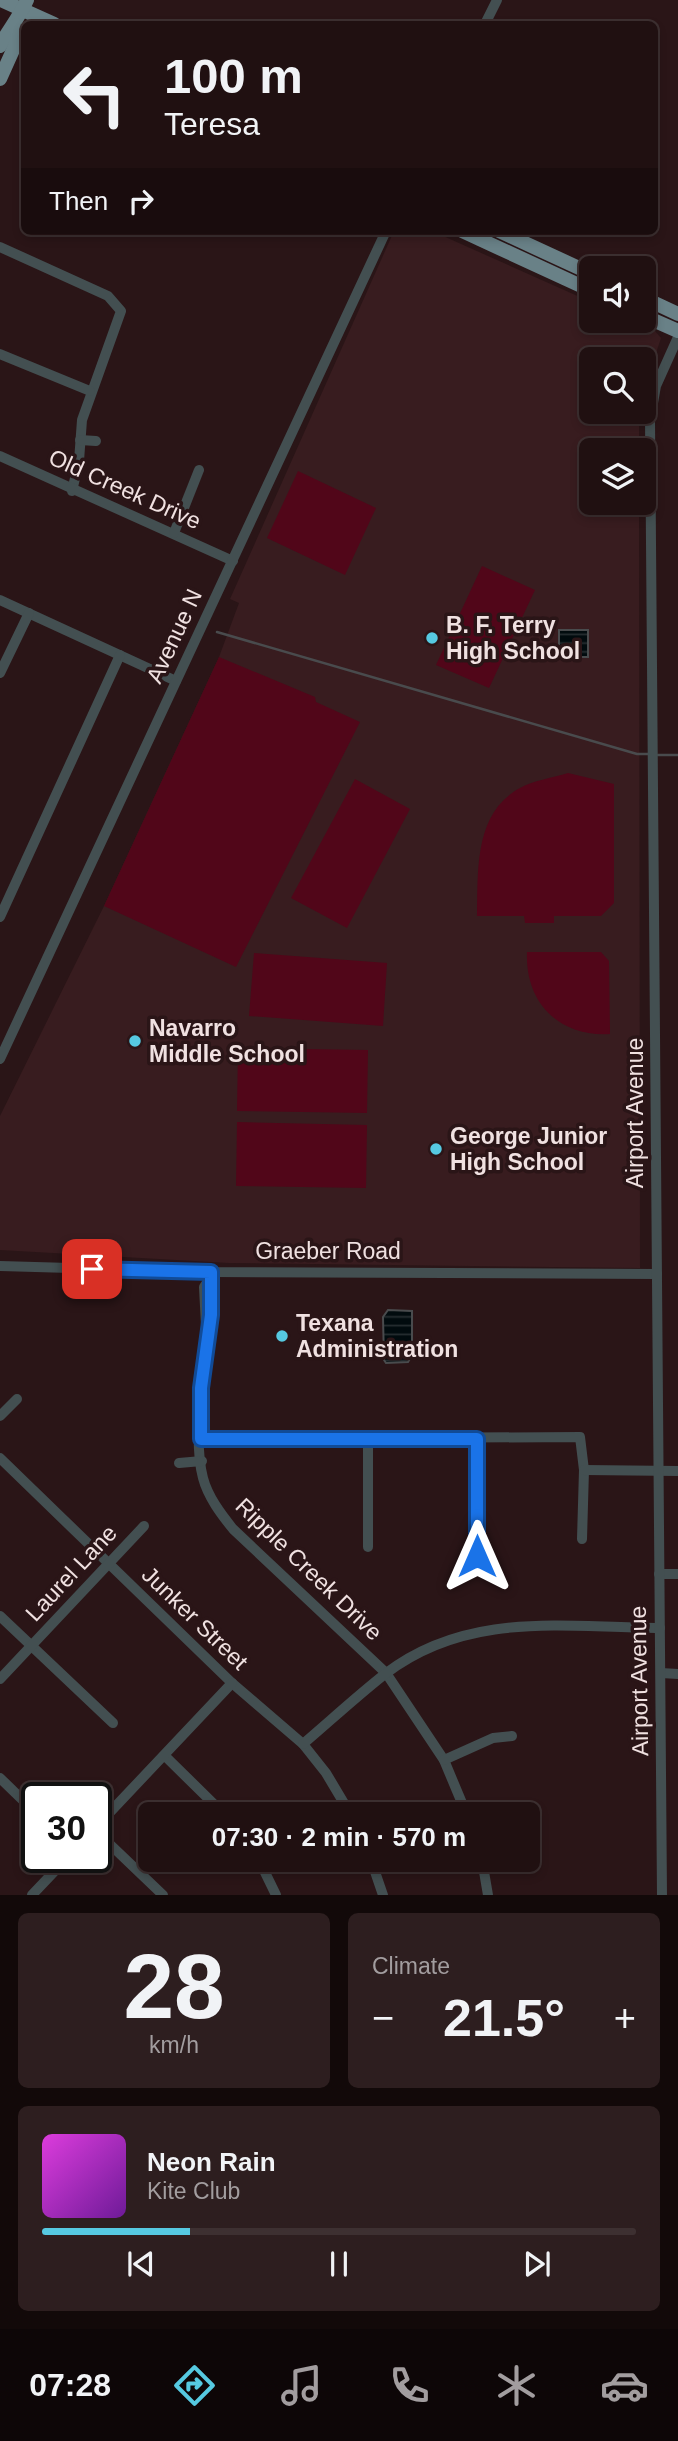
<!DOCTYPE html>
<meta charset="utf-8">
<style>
:root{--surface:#201011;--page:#2d1e1f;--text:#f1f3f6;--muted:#a29d9f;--line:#3d3031;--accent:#56c9e1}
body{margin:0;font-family:Helvetica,sans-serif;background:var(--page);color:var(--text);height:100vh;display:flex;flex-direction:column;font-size:26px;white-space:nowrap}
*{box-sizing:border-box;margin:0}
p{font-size:23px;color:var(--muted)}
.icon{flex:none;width:38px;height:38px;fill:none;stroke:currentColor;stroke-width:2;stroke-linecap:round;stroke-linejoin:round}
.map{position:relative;height:1895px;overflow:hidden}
.side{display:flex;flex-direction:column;gap:18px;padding:18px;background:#120909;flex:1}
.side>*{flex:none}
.hud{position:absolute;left:21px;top:21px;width:637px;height:214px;border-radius:10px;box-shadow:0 4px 10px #0003,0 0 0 2px var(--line);background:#201011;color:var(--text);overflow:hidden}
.fabs{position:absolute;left:579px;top:256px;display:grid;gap:14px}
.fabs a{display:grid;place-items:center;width:77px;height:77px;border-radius:10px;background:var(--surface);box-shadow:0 4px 10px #0003,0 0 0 2px var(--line);font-size:35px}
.speed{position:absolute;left:21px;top:1782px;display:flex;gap:14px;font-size:35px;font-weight:700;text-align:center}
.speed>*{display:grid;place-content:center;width:91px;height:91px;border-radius:50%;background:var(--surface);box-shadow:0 4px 10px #0003,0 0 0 2px var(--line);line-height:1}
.speed .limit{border:4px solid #111;border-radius:10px;background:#fff;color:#111}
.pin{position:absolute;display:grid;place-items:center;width:60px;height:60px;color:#fff;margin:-30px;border-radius:14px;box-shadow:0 4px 10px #0006}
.me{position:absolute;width:77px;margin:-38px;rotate:0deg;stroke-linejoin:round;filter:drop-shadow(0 0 5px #0008)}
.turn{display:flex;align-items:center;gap:24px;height:147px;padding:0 28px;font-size:32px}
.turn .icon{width:91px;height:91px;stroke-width:2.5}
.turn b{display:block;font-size:49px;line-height:60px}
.then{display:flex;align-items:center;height:66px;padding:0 28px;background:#0003;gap:14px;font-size:26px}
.big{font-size:52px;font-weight:800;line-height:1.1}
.side .card{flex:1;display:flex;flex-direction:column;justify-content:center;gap:10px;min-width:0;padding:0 24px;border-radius:10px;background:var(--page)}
.side .dial{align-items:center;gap:0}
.dial b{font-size:91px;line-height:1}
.song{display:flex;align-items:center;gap:21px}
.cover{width:84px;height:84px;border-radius:10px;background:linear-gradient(135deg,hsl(300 70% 55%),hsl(280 70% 35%))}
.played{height:7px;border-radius:4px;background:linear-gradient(90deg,var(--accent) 25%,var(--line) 25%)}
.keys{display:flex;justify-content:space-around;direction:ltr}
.heat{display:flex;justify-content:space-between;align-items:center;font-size:38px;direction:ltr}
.side .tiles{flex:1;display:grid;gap:18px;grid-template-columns:1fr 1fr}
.card:last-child{grid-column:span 2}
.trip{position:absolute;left:138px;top:1802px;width:402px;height:70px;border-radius:10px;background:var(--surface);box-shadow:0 4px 10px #0003,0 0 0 2px var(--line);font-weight:800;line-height:70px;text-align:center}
.menu{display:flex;height:112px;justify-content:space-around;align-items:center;background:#0d0607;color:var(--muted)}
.menu .icon{width:49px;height:49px}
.menu .selected{color:var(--accent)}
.menu b{font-size:32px;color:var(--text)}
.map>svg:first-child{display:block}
</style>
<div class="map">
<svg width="678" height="1895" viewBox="0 0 678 1895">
<defs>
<pattern id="water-rules" width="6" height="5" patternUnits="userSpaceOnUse" patternTransform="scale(1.75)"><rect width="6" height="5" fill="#010b0e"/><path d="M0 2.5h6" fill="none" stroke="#262e31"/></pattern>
</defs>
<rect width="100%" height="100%" fill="#2a1517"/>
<path fill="#381c1f" d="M394,231H432L591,302L592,320H631L655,331L661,338L644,389V359H592V411H639V450H592V502H639L640,1268L229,1263L0,1250V1116L104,906L219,657L239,603L230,599Z"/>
<g fill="#510619">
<path d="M298,471L376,508L345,575L267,538Z"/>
<path d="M482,566L535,590L489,688L436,665Z"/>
<path d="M219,657L315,697L316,702L360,722L236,967L104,906Z"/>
<path d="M568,773L614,784V903L601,916H554V923H525L524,916H477C478,870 474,813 520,788C534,780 553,778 568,773Z"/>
<path d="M355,779L410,809L347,928L291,898Z"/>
<path d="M527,952H601L609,961L610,1034C559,1037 525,1003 527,952Z"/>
<path d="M254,953L387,963L383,1026L249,1016Z"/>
<path d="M238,1048L368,1050L367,1113L237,1111Z"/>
<path d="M237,1122L367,1125L366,1188L236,1186Z"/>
</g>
<g fill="url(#water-rules)" stroke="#494b4d" stroke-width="2">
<rect x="559" y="630" width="29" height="27"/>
<path d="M388,1310L412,1311V1355L408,1362L386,1363L384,1360L383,1317Z"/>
</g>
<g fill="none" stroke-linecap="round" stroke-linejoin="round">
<g stroke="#494b4d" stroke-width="2.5">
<path d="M217,632L637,754H651"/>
<path d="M658,755H678"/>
</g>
<g stroke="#434f51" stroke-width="10">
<path d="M485,24L497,0"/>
<path d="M0,247L108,296L121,311L82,420L79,461L72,491"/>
<path d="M0,354L90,391"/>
<path d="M80,440L96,441"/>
<path d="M0,456L233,561"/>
<path d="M174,533L199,470"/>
<path d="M0,600L176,681"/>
<path d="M0,673L29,613"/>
<path d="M0,917L120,655"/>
<path d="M0,1059L386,231"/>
<path d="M0,1266L211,1272L657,1274"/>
<path d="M211,1272C210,1286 213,1301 211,1315C204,1357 192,1437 203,1478C208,1497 221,1514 233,1529L386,1673L444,1760L467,1815"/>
<path d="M206,1326L204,1287L210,1278"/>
<path d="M0,1416L17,1399"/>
<path d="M201,1439L580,1437L584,1470L582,1539"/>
<path d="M0,1458L232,1683L303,1744L326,1773L351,1815"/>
<path d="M179,1463L202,1461"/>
<path d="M584,1470L678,1471"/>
<path d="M368,1547V1439"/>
<path d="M476,1556L477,1439"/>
<path d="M659,1574H678"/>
<path d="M0,1616L113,1723"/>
<path d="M661,1673L678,1674"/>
<path d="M0,1679L144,1526"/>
<path d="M303,1744C330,1721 357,1696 385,1674C467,1611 563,1627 660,1628"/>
<path d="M165,1756L225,1815"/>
<path d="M444,1760L493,1738L512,1736"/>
<path d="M0,1778L36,1813"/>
<path d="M96,1827L232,1683"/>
<path d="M96,1831L163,1895"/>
<path d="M259,1860L276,1895"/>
<path d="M371,1860L383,1895"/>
<path d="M482,1860L488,1895"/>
<path d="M32,1895L68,1857"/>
<path d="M662,1895L650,420L656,386L678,337"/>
</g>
<g stroke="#698187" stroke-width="14">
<path d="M1,0L54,24"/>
<path d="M0,46C8,30 19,18 27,0"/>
<path d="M0,79L18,39L16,25"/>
<path d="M462,231L592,291"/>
<path d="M499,231L592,274"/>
<path d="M644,298L678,314"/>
<path d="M644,316L678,331"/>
</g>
</g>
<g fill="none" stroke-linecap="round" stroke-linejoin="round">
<defs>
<path id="route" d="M92,1269L211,1272V1315L201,1388V1439H477V1556"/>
</defs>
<use href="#route" stroke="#114b97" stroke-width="18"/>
<use href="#route" stroke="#1a73e8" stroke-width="12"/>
</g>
<g fill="#56c9e1" stroke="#2a1517" stroke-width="2.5">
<circle cx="432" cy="638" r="7"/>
<circle cx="135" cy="1041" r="7"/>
<circle cx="436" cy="1149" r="7"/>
<circle cx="282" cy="1336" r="7"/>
</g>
<g text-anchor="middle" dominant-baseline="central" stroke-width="7" stroke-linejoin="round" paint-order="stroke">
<g font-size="23" fill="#f0e1e1" stroke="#2a1517">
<text transform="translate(125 489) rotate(24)">Old Creek Drive</text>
<text transform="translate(174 636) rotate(-65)">Avenue N</text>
<text transform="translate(635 1113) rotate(-90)">Airport Avenue</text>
<text x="328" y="1251">Graeber Road</text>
<text transform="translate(309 1569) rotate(44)">Ripple Creek Drive</text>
<text transform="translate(71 1573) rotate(-47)">Laurel Lane</text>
<text transform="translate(195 1618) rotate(44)">Junker Street</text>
<text transform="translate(639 1681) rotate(-91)">Airport Avenue</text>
</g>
<g font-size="23" font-weight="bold" fill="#f0e1e1" stroke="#2a1517" text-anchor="start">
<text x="446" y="625">B. F. Terry<tspan x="446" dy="26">High School</tspan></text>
<text x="149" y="1028">Navarro<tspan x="149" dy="26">Middle School</tspan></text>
<text x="450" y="1136">George Junior<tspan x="450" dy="26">High School</tspan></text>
<text x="296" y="1323">Texana<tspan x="296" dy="26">Administration</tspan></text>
</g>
</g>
</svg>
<div class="fabs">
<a><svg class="icon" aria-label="sound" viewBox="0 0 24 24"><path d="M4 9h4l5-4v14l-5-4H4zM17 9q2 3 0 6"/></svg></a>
<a><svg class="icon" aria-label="search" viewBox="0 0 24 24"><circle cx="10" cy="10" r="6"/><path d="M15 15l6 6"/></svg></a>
<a><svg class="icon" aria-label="layers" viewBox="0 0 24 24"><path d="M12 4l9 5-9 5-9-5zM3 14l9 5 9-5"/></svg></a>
</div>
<div class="speed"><div class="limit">30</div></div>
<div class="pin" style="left:92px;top:1269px;background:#d93025"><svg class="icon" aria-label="arrive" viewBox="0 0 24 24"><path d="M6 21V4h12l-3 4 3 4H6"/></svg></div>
<svg class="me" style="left:477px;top:1556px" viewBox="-20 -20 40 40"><path d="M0-17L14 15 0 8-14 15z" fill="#1a73e8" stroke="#fff" stroke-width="4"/></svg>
<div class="trip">07:30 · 2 min · 570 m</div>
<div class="hud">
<div class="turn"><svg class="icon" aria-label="left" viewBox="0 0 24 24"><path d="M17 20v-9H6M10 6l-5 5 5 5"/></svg><div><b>100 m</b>Teresa</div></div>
<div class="then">Then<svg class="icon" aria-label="right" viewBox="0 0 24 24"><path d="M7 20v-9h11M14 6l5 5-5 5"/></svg></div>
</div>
</div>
<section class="side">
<div class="tiles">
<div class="card dial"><b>28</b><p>km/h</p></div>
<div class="card"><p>Climate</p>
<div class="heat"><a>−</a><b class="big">21.5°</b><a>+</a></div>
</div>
<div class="card">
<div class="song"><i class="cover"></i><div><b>Neon Rain</b><p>Kite Club</p></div></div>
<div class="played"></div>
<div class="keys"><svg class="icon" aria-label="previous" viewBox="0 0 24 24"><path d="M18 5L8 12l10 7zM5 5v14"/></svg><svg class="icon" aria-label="pause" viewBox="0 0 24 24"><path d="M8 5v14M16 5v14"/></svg><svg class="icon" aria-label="next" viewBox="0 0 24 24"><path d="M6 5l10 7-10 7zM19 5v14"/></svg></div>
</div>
</div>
</section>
<nav class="menu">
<b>07:28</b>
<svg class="icon selected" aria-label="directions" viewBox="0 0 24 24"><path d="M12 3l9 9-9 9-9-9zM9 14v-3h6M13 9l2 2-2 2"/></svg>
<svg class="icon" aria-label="music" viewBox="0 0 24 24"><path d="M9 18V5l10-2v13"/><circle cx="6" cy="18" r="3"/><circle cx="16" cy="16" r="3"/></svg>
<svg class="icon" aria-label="phone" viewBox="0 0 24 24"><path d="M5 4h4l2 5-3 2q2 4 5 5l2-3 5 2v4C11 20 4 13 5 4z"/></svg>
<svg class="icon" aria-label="climate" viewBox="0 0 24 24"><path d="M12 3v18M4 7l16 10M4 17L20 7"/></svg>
<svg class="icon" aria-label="car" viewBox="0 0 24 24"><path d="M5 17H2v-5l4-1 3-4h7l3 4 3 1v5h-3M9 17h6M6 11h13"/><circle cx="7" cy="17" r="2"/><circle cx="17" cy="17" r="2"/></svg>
</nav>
